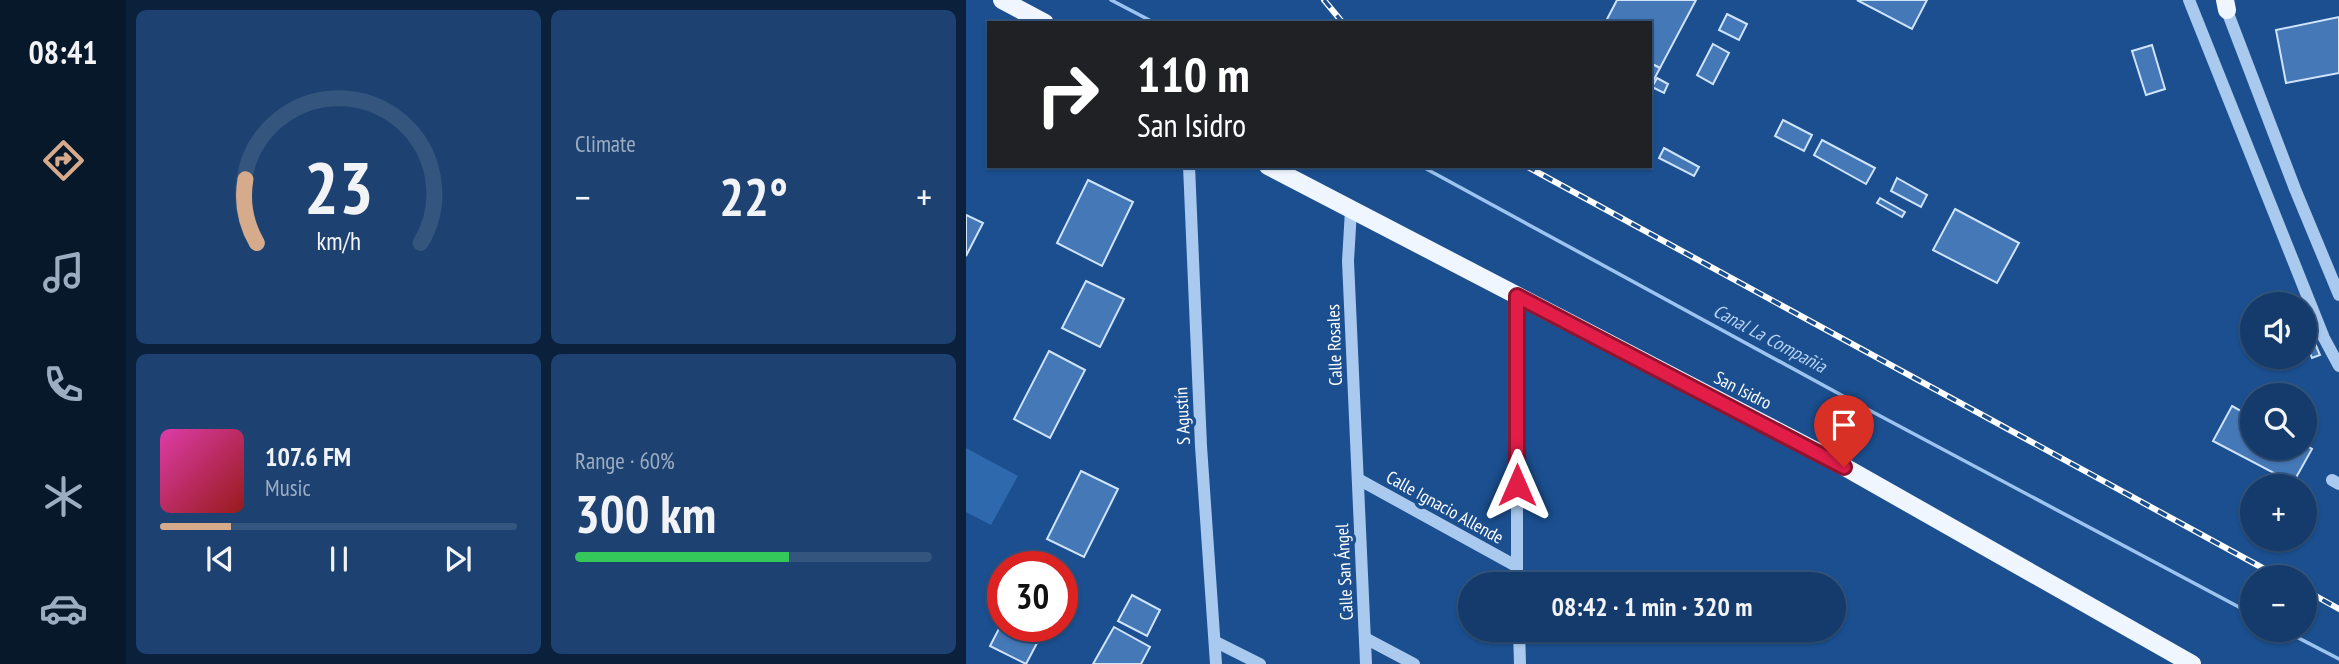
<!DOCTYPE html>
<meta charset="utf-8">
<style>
:root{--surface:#143b6b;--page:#1d4271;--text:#f1f3f6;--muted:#9dadc1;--line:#33557e;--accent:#d6ab8b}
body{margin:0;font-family:"PT Sans Narrow",sans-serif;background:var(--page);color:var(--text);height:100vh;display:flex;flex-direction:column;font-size:26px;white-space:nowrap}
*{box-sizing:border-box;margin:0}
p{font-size:23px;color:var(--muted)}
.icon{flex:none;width:38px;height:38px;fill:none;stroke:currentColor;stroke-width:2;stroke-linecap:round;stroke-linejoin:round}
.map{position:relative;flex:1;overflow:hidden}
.details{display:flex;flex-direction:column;gap:10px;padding:10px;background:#0b203b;width:840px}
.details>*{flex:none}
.guide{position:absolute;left:21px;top:21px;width:665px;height:147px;border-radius:0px;box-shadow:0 2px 5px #0004,0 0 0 2px var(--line);background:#202124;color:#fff;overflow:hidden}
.buttons{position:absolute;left:1274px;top:292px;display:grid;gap:14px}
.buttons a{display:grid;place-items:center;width:77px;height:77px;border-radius:50%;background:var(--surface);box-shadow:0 2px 5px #0004,0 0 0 2px var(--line);font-size:35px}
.speed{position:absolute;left:21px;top:551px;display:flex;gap:14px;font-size:35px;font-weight:700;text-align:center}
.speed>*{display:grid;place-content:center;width:91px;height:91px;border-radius:50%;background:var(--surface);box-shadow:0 2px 5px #0004,0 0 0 2px var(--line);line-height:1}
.speed .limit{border:10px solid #d22;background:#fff;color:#111}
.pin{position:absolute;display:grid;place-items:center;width:60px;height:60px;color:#fff;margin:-72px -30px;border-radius:50% 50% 50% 0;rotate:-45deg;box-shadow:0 0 7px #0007}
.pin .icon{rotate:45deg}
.me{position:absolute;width:77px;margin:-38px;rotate:0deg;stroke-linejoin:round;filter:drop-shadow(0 0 5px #0008)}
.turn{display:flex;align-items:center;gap:24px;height:147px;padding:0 35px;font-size:32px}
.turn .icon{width:91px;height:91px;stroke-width:2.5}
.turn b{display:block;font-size:49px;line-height:60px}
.big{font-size:52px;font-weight:800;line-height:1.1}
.details .widget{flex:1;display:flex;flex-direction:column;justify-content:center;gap:10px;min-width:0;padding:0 24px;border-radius:10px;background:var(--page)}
.details .dial{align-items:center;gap:0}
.dial svg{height:182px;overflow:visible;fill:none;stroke:var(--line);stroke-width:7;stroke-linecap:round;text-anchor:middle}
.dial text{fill:var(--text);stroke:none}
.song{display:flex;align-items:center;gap:21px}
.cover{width:84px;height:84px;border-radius:10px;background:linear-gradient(135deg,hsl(320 70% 55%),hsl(0 70% 35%))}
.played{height:7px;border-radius:4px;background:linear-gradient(90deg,var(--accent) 20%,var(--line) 20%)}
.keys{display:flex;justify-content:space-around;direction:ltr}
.heat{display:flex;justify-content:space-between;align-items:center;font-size:38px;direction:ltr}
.charge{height:10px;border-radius:5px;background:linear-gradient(90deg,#34c759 60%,var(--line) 0)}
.details .tiles{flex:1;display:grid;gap:10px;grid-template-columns:repeat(2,1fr)}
.trip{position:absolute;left:492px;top:572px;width:388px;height:70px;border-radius:35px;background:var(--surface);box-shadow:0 2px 5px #0004,0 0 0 2px var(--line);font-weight:800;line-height:70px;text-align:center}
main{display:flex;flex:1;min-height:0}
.menu{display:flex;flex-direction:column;width:126px;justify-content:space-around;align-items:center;background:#08182b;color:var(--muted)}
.menu .icon{width:49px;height:49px}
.menu .selected{color:var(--accent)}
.menu b{font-size:32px;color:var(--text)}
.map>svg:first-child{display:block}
</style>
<main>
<nav class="menu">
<b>08:41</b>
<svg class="icon selected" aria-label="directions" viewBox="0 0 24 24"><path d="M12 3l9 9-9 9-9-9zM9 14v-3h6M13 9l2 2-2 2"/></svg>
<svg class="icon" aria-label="music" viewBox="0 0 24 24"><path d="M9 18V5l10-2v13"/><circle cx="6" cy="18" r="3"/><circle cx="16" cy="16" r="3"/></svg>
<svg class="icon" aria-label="phone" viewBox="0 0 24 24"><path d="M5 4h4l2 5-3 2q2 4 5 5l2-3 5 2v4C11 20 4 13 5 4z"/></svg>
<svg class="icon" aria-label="climate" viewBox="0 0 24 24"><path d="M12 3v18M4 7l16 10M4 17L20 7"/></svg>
<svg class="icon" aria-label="car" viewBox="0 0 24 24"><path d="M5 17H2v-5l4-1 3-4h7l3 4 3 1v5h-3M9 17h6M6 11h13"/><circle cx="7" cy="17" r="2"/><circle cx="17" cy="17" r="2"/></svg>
</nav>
<section class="details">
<div class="tiles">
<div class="widget dial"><svg viewBox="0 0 100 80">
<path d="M14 69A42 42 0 1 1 86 69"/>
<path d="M14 69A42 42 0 0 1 9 41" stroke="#d6ab8b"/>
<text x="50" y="56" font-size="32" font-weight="700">23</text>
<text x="50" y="72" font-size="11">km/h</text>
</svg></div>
<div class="widget"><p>Climate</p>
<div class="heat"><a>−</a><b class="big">22°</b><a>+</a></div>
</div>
<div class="widget">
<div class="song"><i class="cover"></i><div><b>107.6 FM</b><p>Music</p></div></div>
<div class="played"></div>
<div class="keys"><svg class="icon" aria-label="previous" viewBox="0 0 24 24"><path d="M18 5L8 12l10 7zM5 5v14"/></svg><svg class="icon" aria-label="pause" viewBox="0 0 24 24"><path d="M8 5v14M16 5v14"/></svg><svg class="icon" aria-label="next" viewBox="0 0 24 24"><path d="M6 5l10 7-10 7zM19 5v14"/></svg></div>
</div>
<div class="widget"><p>Range · 60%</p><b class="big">300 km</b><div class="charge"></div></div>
</div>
</section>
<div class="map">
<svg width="1373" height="664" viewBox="0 0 1373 664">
<rect width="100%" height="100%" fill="#1b4f8f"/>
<path fill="#2e69ad" d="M0,448L52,476L25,525L0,512Z"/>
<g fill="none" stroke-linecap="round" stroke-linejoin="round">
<g stroke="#9cc4f0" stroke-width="3.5">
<path d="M145,0L189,23"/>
<path d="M455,166L888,402L1286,614"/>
<path d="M1317,630L1373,659"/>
</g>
</g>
<g fill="#4478b7" stroke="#cfe3fa" stroke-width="2">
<path d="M651,0H730L694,68L684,63V23H639Z"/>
<path d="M891,0H961L946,29Z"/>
<path d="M761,14L781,24L773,40L753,30Z"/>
<path d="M1373,17V73L1320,83L1310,30Z"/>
<path d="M747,44L763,53L747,84L731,75Z"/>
<path d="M1186,45L1199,89L1180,95L1166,51Z"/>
<path d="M684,63L694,68L684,87Z"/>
<path d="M691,78L702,84L698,93L686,87Z"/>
<path d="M817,120L846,135L838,151L809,136Z"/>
<path d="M856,140L909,168L900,184L848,155Z"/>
<path d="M698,148L733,167L728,176L693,158Z"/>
<path d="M931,178L961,195L955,207L925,191Z"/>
<path d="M122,180L167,202L136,266L91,243Z"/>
<path d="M914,198L939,212L936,217L911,203Z"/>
<path d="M989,209L1053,243L1031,283L967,250Z"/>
<path d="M0,215L17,223L0,256Z"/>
<path d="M120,281L158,299L134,347L96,328Z"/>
<path d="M1345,334L1354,355L1346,358L1339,341V337Z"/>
<path d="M83,351L119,370L84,438L48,419Z"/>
<path d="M1266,406L1286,417V448H1339V445L1346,449L1327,483L1247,441Z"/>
<path d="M115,471L152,489L118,557L81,539Z"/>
<path d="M166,595L194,610L181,636L152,621Z"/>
<path d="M37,621V626H80L60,664L24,646Z"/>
<path d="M148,627L184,647L175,664H127Z"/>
</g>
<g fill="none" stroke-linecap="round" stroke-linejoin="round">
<g stroke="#a9c9ee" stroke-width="12">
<path d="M1223,0L1358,338L1373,366"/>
<path d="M1258,3L1329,189L1373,295"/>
<path d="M223,166L235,446L250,664"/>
<path d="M385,210L382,261L400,664"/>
<path d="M392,479L550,566"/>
<path d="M1366,480L1373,484"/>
<path d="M551,584V296"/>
<path d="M553,630L554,664"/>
<path d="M399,638L448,664"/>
<path d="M250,642L294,664"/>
</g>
<g stroke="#f0f6ff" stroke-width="18">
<path d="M36,0L79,23"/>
<path d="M1259,0L1261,10"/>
<path d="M302,166L854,453L1226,664"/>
</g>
<defs>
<g id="rail">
<path d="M358,0L377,23"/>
<path d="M560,166L1315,578"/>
<path d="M1339,590L1373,609"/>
</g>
</defs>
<use href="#rail" stroke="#fff" stroke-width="6"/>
<use href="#rail" stroke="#1b4f8f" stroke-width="3.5" stroke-dasharray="10" stroke-linecap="butt"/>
</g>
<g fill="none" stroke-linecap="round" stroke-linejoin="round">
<defs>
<path id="route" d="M551,485V296L878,467"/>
</defs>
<use href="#route" stroke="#92132f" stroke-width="18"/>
<use href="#route" stroke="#e11d48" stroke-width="12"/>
</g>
<g text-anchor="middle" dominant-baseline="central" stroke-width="7" stroke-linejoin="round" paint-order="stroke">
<g font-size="18" fill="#fff" stroke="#1b4f8f">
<text transform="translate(368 345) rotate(-92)">Calle Rosales</text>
<text transform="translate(777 390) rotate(27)">San Isidro</text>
<text transform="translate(216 416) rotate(-93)">S Agustín</text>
<text transform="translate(479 507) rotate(29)">Calle Ignacio Allende</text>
<text transform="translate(378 572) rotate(-93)">Calle San Ángel</text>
</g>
<g font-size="19" font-style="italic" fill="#b5d3f5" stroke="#1b4f8f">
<text transform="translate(804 338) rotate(28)">Canal La Compañia</text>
</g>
</g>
</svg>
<div class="buttons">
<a><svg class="icon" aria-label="sound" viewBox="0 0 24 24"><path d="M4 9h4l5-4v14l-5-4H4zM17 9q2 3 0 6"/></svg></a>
<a><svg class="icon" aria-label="search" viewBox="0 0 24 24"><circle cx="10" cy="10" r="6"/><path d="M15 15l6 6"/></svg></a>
<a>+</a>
<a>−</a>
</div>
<div class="speed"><div class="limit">30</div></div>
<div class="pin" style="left:878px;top:467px;background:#d93025"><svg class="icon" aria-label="arrive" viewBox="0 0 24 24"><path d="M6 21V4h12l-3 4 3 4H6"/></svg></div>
<svg class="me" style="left:551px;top:485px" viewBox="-20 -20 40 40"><path d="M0-17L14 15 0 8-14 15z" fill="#e11d48" stroke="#fff" stroke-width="4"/></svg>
<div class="trip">08:42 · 1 min · 320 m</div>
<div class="guide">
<div class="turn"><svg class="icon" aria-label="right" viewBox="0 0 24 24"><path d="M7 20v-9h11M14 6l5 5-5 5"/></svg><div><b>110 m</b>San Isidro</div></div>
</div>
</div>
</main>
